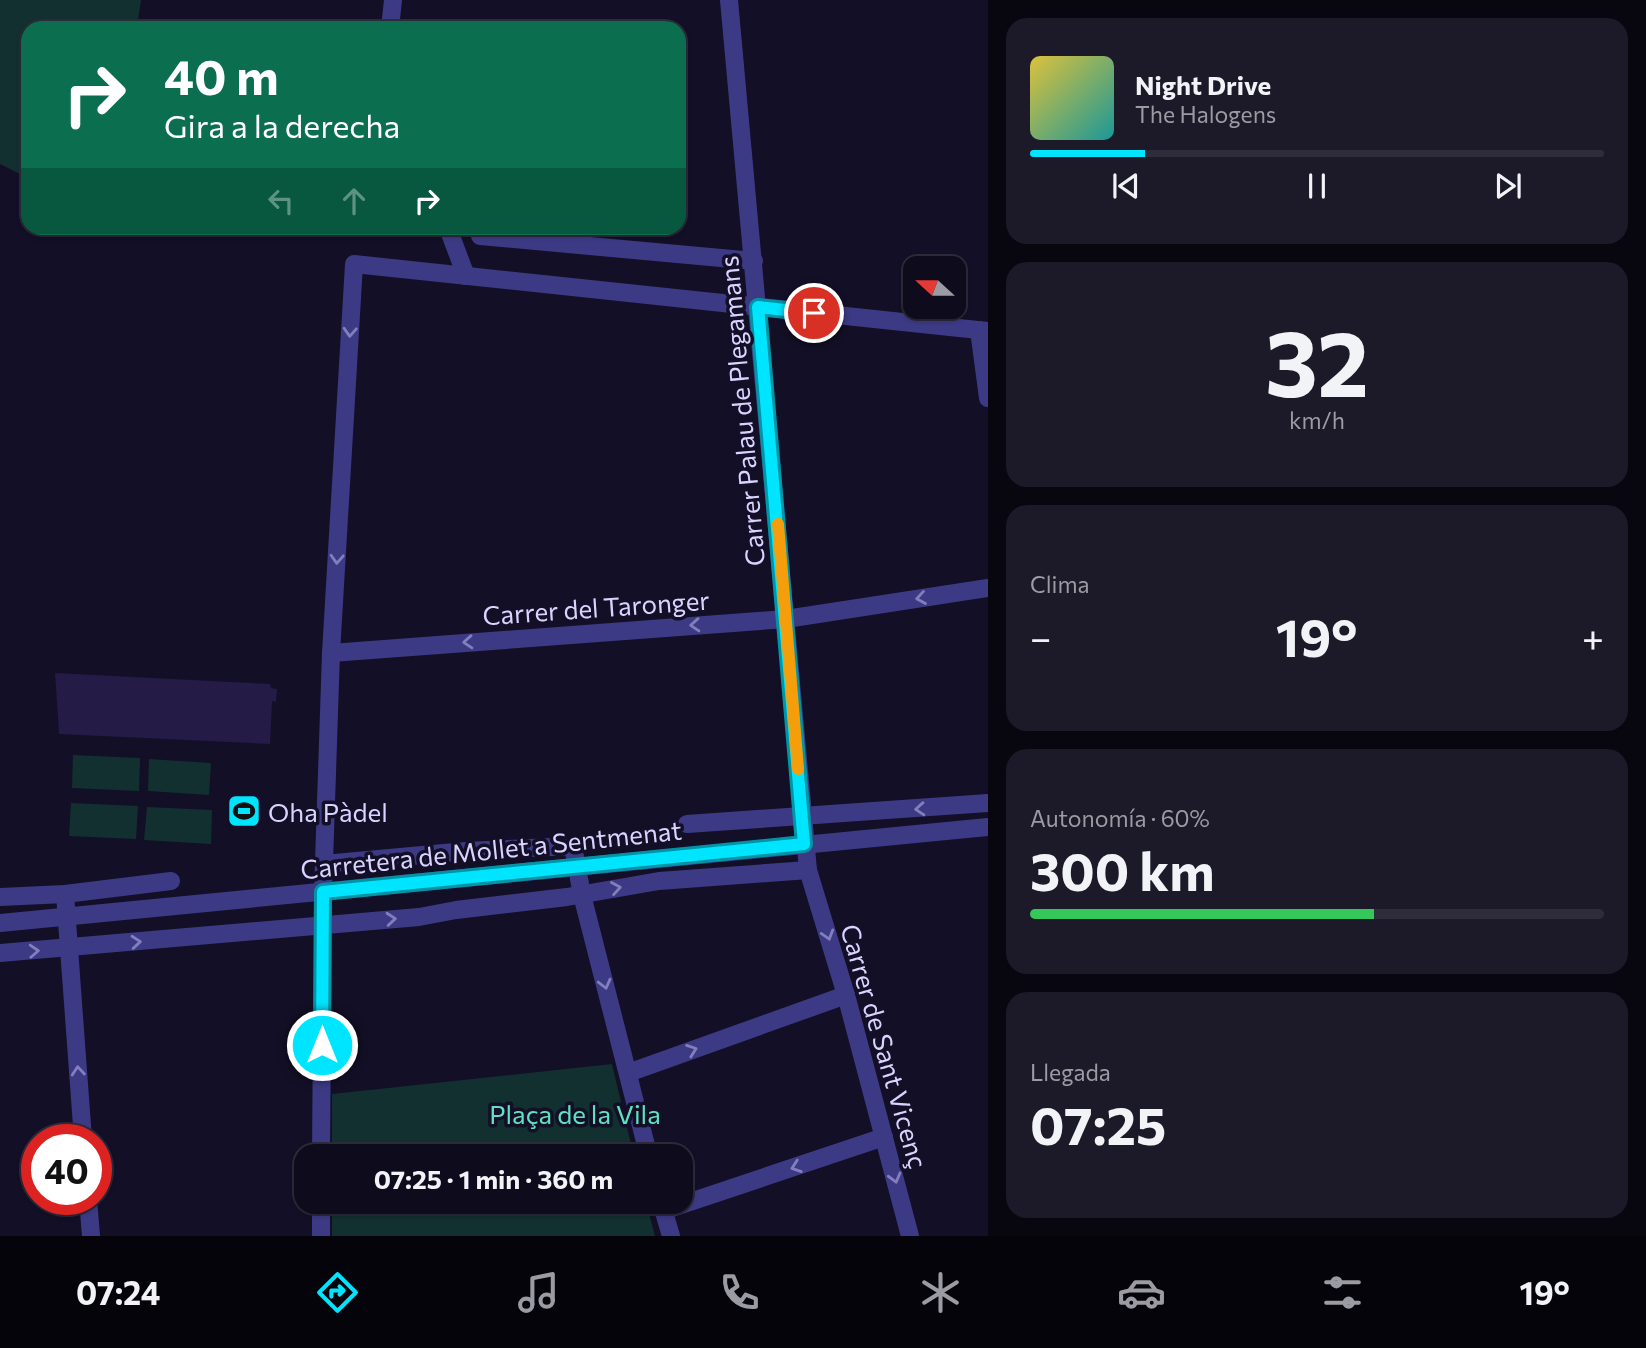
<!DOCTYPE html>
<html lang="es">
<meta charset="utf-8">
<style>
:root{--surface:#0e0b1c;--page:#1c1929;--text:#f1f3f6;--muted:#9b9ba3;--line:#2e2b3b;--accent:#00e5ff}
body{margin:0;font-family:Commissioner,sans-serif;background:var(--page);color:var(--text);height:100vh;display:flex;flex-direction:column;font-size:26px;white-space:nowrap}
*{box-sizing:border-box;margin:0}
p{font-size:23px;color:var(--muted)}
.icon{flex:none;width:38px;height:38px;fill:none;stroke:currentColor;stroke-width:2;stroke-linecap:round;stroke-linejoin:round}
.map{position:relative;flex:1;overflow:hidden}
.side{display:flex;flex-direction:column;gap:18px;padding:18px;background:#08060f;width:658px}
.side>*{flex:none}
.hud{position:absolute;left:21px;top:21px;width:665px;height:214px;border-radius:21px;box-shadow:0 2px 5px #0004,0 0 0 2px var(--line);background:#0b6e4f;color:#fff;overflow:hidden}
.needle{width:46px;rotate:291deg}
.fabs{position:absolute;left:903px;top:256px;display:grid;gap:14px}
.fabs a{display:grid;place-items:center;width:63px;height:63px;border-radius:14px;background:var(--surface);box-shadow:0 2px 5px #0004,0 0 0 2px var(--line);font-size:35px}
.speed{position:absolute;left:21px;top:1124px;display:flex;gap:14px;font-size:35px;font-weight:700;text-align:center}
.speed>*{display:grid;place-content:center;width:91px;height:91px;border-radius:50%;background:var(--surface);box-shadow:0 2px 5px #0004,0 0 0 2px var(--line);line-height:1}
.speed .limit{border:10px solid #d22;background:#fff;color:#111}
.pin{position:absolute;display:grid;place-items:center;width:60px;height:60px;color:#fff;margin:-30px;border:4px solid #fff;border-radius:50%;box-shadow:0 2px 7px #0007}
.me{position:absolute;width:77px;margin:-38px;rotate:0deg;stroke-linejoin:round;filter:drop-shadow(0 0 5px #0008)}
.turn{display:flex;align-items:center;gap:24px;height:147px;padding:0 28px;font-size:32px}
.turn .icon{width:91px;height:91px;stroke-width:2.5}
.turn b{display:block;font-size:49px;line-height:60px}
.lanes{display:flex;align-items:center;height:66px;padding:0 28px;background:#0003;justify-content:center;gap:35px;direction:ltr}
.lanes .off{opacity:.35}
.big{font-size:52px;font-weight:700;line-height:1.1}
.side .tile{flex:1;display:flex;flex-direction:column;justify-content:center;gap:10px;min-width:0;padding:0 24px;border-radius:21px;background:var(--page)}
.side .dial{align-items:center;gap:0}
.dial b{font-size:91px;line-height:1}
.song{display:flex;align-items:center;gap:21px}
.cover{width:84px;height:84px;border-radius:10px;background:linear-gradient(135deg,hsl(50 70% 55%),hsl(180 70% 35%))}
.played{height:7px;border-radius:4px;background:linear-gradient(90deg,var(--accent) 20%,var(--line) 20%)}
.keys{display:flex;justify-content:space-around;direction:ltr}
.heat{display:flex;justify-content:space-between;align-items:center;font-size:38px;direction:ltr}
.charge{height:10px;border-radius:5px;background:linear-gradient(90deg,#34c759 60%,var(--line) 0)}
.trip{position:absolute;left:294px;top:1144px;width:399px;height:70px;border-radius:21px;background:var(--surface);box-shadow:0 2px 5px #0004,0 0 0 2px var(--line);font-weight:700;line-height:70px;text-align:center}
.tab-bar{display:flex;height:112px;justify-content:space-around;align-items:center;background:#06040b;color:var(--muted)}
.tab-bar .icon{width:49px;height:49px}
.tab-bar .active{color:var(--accent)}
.tab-bar b{font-size:32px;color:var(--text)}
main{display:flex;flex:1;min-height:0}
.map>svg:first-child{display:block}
</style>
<main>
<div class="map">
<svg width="988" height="1236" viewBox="0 0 988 1236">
<rect width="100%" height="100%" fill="#130f26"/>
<g fill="#12302f">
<path d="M0,0H141L137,28H28V178L0,164Z"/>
<path d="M73,755L140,758L139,791L72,788Z"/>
<path d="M149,759L211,763L209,795L148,791Z"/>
<path d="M71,803L138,806L136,839L69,836Z"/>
<path d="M147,807L212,810L211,844L144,840Z"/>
<path d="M612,1064L634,1157H332V1094Z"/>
<path d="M332,1202H646L655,1236H332Z"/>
</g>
<path fill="#241b47" d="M55,673L270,684L271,688L277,689L276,702L272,701L270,744L59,734Z"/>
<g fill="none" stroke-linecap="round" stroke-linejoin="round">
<g stroke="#3d3a85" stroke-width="18">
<path d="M729,0L808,870L846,995L910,1236"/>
<path d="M390,28L393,0"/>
<path d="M448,228L466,276"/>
<path d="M480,228V236L754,261"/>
<path d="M979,330L988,398"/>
<path d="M331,653L786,619L988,588"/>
<path d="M687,824L988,803"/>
<path d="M324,864L466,851L573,846L582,895L649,1157"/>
<path d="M65,894L83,1139"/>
<path d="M0,897L65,894L171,881"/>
<path d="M0,923L988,827"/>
<path d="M0,953L419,917L456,910L567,897L659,881L808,870"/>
<path d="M628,1073L846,995"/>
<path d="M321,1157L323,892L331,653L354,264L988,331"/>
<path d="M88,1199L91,1236"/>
<path d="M661,1202L671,1236"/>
<path d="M663,1211L884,1137"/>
<path d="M321,1236V1202"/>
</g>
</g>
<defs><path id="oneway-chevron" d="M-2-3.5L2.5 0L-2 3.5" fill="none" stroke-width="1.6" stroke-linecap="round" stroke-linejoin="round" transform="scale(1.75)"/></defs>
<g stroke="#837fbc">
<use href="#oneway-chevron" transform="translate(350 332) rotate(93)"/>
<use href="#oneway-chevron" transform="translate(337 559) rotate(93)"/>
<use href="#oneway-chevron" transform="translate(921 598) rotate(171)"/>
<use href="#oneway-chevron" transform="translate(695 625) rotate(176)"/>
<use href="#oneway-chevron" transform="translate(468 642) rotate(176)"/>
<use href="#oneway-chevron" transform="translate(920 809) rotate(176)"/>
<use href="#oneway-chevron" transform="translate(616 888) rotate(-10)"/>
<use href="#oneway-chevron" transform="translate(391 919) rotate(-5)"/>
<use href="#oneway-chevron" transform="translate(828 935) rotate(73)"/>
<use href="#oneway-chevron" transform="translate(136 942) rotate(-5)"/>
<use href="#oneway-chevron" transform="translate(34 951) rotate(-3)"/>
<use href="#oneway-chevron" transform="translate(605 984) rotate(76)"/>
<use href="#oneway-chevron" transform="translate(692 1050) rotate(-20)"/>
<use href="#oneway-chevron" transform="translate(78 1071) rotate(-95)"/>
<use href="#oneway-chevron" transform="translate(796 1167) rotate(161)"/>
<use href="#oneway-chevron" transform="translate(895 1178) rotate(75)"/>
</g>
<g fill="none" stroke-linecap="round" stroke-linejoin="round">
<defs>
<path id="route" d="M322,1045L323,892L804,844L758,307L814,313"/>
</defs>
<use href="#route" stroke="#0095a6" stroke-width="18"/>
<use href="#route" stroke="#00e5ff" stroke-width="12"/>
<path stroke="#f59e0b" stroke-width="12" d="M778,524L798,769"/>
</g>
<defs>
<symbol id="stadium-square" viewBox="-11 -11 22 22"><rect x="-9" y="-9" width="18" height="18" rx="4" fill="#00e5ff" stroke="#130f26"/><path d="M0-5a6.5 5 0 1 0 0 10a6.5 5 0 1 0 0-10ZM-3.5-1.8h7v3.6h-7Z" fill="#111"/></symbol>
</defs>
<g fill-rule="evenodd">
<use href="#stadium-square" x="225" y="792" width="38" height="38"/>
</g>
<g text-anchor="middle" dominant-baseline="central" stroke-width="7" stroke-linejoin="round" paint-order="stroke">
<g font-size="26" fill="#d9d4ff" stroke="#130f26">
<text transform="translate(741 411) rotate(-95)">Carrer Palau de Plegamans</text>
<text transform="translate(596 607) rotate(-4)">Carrer del Taronger</text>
<text transform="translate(491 849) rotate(-6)">Carretera de Mollet a Sentmenat</text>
<text transform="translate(885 1046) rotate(74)">Carrer de Sant Vicenç</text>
</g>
<g font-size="26" fill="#d9d4ff" stroke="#130f26" text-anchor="start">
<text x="268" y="811">Oha Pàdel</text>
</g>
<g font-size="26" fill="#5fe0c0" stroke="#130f26">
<text x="575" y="1113">Plaça de la Vila</text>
</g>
</g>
</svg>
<div class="fabs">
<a><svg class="needle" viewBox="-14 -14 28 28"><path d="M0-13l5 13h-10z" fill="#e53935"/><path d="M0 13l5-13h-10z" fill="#9b9ba3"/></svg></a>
</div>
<div class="speed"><div class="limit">40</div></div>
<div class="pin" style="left:814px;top:313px;background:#d93025"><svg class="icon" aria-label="arrive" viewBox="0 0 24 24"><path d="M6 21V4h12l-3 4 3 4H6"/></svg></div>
<svg class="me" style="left:322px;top:1045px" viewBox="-20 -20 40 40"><circle r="17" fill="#00e5ff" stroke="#fff" stroke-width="3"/><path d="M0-11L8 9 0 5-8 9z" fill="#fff"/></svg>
<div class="trip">07:25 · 1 min · 360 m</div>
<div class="hud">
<div class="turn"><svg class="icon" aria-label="right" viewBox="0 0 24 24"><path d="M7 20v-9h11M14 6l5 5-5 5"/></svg><div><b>40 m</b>Gira a la derecha</div></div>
<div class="lanes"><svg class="icon off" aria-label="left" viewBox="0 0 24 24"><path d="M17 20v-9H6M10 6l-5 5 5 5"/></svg><svg class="icon off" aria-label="ahead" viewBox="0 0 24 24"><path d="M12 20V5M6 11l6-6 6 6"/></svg><svg class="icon" aria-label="right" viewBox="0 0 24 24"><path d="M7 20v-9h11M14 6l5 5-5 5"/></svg></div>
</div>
</div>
<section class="side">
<div class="tile">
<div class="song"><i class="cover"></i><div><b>Night Drive</b><p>The Halogens</p></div></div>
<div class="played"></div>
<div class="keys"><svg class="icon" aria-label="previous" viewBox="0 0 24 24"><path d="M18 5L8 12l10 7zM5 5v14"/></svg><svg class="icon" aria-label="pause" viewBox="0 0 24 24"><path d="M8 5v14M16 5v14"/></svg><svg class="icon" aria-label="next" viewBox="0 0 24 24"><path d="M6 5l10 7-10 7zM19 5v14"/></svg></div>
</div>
<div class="tile dial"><b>32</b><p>km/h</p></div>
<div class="tile"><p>Clima</p>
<div class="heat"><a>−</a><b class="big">19°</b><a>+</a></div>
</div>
<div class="tile"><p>Autonomía · 60%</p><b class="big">300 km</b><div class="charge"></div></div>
<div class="tile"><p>Llegada</p><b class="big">07:25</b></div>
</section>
</main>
<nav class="tab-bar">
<b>07:24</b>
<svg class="icon active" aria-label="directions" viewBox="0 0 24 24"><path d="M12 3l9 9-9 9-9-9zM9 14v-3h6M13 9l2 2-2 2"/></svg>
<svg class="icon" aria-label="music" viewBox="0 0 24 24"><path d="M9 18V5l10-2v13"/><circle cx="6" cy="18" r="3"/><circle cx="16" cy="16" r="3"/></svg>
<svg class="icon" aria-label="phone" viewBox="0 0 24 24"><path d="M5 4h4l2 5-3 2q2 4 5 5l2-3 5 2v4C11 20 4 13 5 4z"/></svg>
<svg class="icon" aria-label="climate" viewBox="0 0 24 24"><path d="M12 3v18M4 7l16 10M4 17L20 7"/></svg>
<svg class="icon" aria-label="car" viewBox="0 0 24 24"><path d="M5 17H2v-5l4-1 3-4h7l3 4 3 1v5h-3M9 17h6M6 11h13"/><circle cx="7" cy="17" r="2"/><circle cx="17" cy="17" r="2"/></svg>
<svg class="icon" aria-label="filters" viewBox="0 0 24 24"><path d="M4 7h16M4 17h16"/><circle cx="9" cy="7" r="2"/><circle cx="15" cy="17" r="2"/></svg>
<b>19°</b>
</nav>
